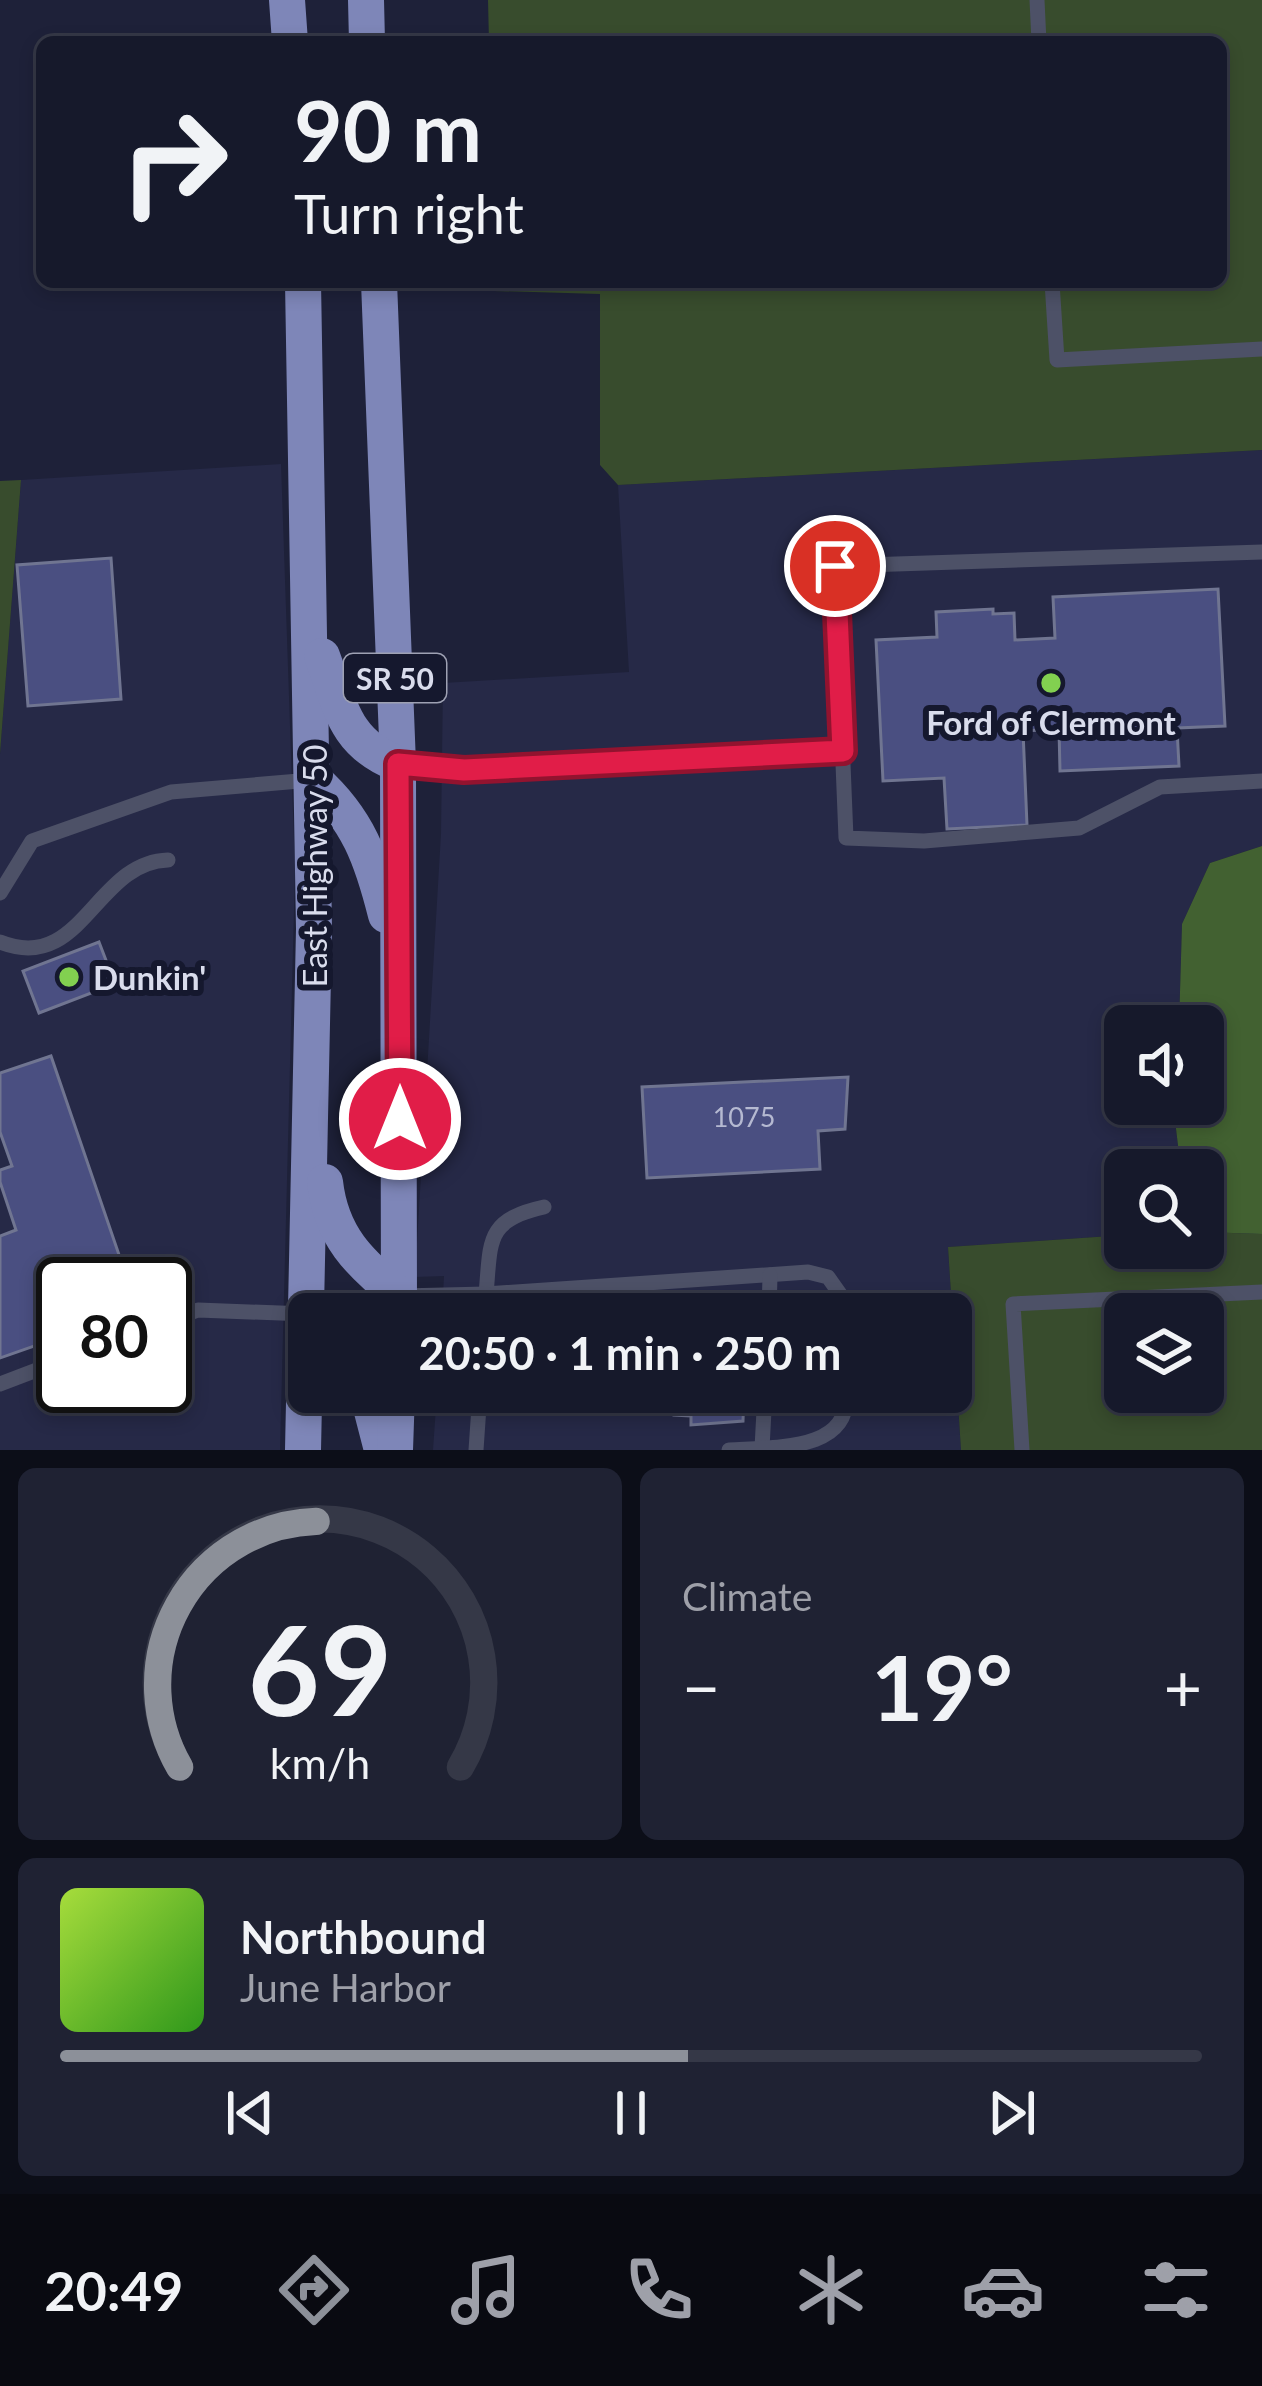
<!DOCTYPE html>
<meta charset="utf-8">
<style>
:root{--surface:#16192b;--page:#1f2233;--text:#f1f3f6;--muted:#9ea0a9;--line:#353847;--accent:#8c9099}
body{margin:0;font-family:Lato,sans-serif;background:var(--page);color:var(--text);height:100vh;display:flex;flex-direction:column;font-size:45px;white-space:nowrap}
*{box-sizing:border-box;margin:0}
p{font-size:39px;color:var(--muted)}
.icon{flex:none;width:66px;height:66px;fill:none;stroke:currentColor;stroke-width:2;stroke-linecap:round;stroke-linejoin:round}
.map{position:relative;height:1450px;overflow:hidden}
.details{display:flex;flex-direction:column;gap:18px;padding:18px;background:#0c0e18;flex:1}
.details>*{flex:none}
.hud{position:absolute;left:36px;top:36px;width:1191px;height:252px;border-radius:18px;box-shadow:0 6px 18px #0003,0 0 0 3px var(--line);background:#16192b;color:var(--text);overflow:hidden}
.controls{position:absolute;left:1104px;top:1005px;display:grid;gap:24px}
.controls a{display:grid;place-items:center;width:120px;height:120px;border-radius:18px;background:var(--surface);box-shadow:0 6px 18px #0003,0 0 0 3px var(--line);font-size:60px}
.speed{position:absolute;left:36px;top:1257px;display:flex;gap:24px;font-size:60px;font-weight:700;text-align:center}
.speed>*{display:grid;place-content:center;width:156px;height:156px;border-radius:50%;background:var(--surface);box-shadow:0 6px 18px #0003,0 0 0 3px var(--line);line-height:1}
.speed .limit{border:6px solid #111;border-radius:18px;background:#fff;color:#111}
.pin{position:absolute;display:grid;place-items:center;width:102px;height:102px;color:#fff;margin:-51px;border:6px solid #fff;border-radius:50%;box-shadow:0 3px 12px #0007}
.me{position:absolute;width:132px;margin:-66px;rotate:0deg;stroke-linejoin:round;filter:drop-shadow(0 0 9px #0008)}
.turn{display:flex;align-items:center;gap:42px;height:252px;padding:0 60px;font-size:54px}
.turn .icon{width:156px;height:156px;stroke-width:2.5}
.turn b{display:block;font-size:84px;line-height:102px}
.big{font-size:90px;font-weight:700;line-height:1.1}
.details .card{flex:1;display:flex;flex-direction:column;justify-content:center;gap:18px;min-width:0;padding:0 42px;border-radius:18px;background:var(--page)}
.details .dial{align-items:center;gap:0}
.dial svg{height:312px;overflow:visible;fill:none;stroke:var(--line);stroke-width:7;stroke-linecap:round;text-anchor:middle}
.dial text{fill:var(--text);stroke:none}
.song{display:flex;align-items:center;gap:36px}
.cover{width:144px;height:144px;border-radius:18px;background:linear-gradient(135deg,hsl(80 70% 55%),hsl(110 70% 35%))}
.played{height:12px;border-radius:6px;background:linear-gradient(90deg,var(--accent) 55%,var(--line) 55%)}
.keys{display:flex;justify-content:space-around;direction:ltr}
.heat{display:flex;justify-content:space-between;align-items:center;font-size:66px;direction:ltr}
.details .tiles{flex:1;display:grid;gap:18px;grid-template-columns:1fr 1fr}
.card:last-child{grid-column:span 2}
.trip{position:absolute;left:288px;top:1293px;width:684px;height:120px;border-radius:18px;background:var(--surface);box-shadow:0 6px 18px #0003,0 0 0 3px var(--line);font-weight:700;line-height:120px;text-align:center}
.tab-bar{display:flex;height:192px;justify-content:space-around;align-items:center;background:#090a11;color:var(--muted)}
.tab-bar .icon{width:84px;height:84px}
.tab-bar .on{color:var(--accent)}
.tab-bar b{font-size:54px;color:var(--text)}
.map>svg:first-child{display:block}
</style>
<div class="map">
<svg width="1262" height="1450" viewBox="0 0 1262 1450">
<rect width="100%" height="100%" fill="#1e2139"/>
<g fill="#262947" fill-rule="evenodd">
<path d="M1262,450V846L1210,863L1182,924L1179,1026H1125V1104H1173L1181,1170H1125V1235L948,1247L961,1450H433L437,1392H951V1314H442L444,1276L415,1277L441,834L443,683L629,672L618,485Z"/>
<path d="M281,464L295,871L280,1450H0V754L21,480ZM63,1284H165V1386H63Z"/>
</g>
<g fill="#384c2d" fill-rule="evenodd">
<path d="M488,0H1262V450L618,485L600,465V294L461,290L463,282H1221V42H489Z"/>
<path d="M21,480L0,754V481Z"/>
<path d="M1203,1232L1262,1234V1450H961L948,1247L1125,1235V1248H1203ZM1125,1314H1203V1392H1125Z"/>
</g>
<path fill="#426131" d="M1262,846V1234L1203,1232V1170H1181L1173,1104H1203V1026H1179L1182,924L1210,863Z"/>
<g fill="#4a4f81" stroke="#707591" stroke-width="3">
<path d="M111,558L121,699L28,706L17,565Z"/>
<path d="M1218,589L1225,726L1177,728L1179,766L1060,771L1059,729L1023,731L1027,825L947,829L944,778L883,781L876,640L937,637L936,612L993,609V614L1014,613L1015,640L1055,638L1053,597Z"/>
<path d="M99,942L115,984L39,1013L23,971Z"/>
<path d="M51,1056L129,1284H63V1336L0,1358V1236L16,1230L0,1182V1170L12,1166L0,1132V1073Z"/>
<path d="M848,1077L845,1129L818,1131L820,1169L647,1178L642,1087Z"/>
<path d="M748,1307L787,1309V1314H679V1309L747,1313Z"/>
<path d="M675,1392H744L743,1421L691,1425V1416L674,1415Z"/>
</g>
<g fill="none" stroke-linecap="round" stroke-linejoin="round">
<g stroke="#4d5167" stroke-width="15">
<path d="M1037,0L1039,42"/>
<path d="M1052,282L1057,360L1262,349"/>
<path d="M1262,552L835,566L846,838L924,841L1079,828L1160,787L1262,781"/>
<path d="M398,764L464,770L843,751"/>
<path d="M0,893L32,841L171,792L311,780"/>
<path d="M0,942C82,975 95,862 168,860"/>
<path d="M544,1207C485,1220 491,1241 486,1294L808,1272L828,1277L840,1294L841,1314"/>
<path d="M402,1296L486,1294L485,1314"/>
<path d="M769,1314L770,1275"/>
<path d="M165,1322L198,1310L306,1314"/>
<path d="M0,1384L63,1360"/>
<path d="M762,1448L765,1392"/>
<path d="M476,1450L480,1392"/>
<path d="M729,1450C781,1447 851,1450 846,1392"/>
<path d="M1022,1450L1013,1304L1262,1292"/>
</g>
<g stroke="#7e86b8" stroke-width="36">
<path d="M287,0L290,42"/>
<path d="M366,0L367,42"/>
<path d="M303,282L314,929L303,1450"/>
<path d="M379,282L398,764L399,1314"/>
<path d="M322,656C341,707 344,743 398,764"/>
<path d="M314,780C358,819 372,859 386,915"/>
<path d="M325,1182C331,1236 359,1263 400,1296"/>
<path d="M367,1392L382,1450"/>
<path d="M395,1450L397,1392"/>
</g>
</g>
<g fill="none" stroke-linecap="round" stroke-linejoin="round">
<defs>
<path id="route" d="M400,1119L398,764L464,770L843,751L835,566"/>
</defs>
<use href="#route" stroke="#92132f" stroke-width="30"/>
<use href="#route" stroke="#e11d48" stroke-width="21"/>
</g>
<g fill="#82d050" stroke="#15182e" stroke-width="4.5">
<circle cx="1051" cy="683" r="12"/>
<circle cx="69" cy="977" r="12"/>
</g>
<g text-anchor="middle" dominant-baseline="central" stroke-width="12" stroke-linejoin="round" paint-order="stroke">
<g font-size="27" fill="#b5b9d1">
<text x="744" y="1116">1075</text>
</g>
<rect fill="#15182e" stroke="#9ea1b3" stroke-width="3" x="344" y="654" width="102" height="48" rx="9"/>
<g font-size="30" font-weight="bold" fill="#d9dcec">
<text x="395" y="678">SR 50</text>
</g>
<g font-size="33" font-weight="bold" fill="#d9dcec" stroke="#15182e">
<text x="1051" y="722">Ford of Clermont</text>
<text x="93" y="977" text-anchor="start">Dunkin'</text>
</g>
<g font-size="33" fill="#d9dcec" stroke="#15182e">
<text transform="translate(314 866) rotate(-90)">East Highway 50</text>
</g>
</g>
</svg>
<div class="controls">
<a><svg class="icon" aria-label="sound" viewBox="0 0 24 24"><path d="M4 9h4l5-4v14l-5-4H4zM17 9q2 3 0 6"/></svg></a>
<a><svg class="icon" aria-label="search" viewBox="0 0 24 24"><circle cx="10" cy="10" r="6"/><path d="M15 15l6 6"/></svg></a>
<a><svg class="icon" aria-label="layers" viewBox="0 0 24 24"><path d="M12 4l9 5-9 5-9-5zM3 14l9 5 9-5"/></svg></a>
</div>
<div class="speed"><div class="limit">80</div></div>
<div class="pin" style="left:835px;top:566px;background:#d93025"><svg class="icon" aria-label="arrive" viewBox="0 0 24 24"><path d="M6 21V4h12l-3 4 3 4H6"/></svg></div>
<svg class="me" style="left:400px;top:1119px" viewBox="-20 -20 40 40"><circle r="17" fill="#e11d48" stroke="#fff" stroke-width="3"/><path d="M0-11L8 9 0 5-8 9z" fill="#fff"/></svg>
<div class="trip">20:50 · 1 min · 250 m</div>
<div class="hud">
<div class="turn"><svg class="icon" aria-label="right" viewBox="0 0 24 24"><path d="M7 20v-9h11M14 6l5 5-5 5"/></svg><div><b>90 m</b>Turn right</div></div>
</div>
</div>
<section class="details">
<div class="tiles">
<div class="card dial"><svg viewBox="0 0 100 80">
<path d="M14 69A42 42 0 1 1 86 69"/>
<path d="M14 69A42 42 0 0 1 49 6" stroke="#8c9099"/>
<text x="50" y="56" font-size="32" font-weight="700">69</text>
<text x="50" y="72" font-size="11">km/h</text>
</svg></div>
<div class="card"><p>Climate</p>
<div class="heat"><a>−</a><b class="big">19°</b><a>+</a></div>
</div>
<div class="card">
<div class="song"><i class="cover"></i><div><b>Northbound</b><p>June Harbor</p></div></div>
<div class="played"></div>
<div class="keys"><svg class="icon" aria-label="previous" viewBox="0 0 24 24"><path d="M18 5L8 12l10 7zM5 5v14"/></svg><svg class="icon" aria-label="pause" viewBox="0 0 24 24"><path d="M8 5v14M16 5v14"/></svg><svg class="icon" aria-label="next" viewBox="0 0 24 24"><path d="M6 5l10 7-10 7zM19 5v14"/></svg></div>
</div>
</div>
</section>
<nav class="tab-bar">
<b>20:49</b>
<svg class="icon on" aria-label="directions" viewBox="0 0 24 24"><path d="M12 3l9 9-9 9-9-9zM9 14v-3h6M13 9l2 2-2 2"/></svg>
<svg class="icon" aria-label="music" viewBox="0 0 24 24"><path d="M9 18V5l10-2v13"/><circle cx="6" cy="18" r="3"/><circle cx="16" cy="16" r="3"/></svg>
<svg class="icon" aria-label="phone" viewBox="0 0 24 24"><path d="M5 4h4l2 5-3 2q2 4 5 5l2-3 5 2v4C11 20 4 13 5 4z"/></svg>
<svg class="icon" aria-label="climate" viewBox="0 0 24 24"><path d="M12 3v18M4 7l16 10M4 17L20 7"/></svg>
<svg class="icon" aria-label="car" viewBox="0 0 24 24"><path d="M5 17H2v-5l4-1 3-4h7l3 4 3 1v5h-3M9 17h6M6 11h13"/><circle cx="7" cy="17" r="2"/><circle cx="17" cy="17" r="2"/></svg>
<svg class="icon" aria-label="filters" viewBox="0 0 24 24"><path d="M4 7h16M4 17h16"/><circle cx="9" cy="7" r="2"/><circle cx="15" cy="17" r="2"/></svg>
</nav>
